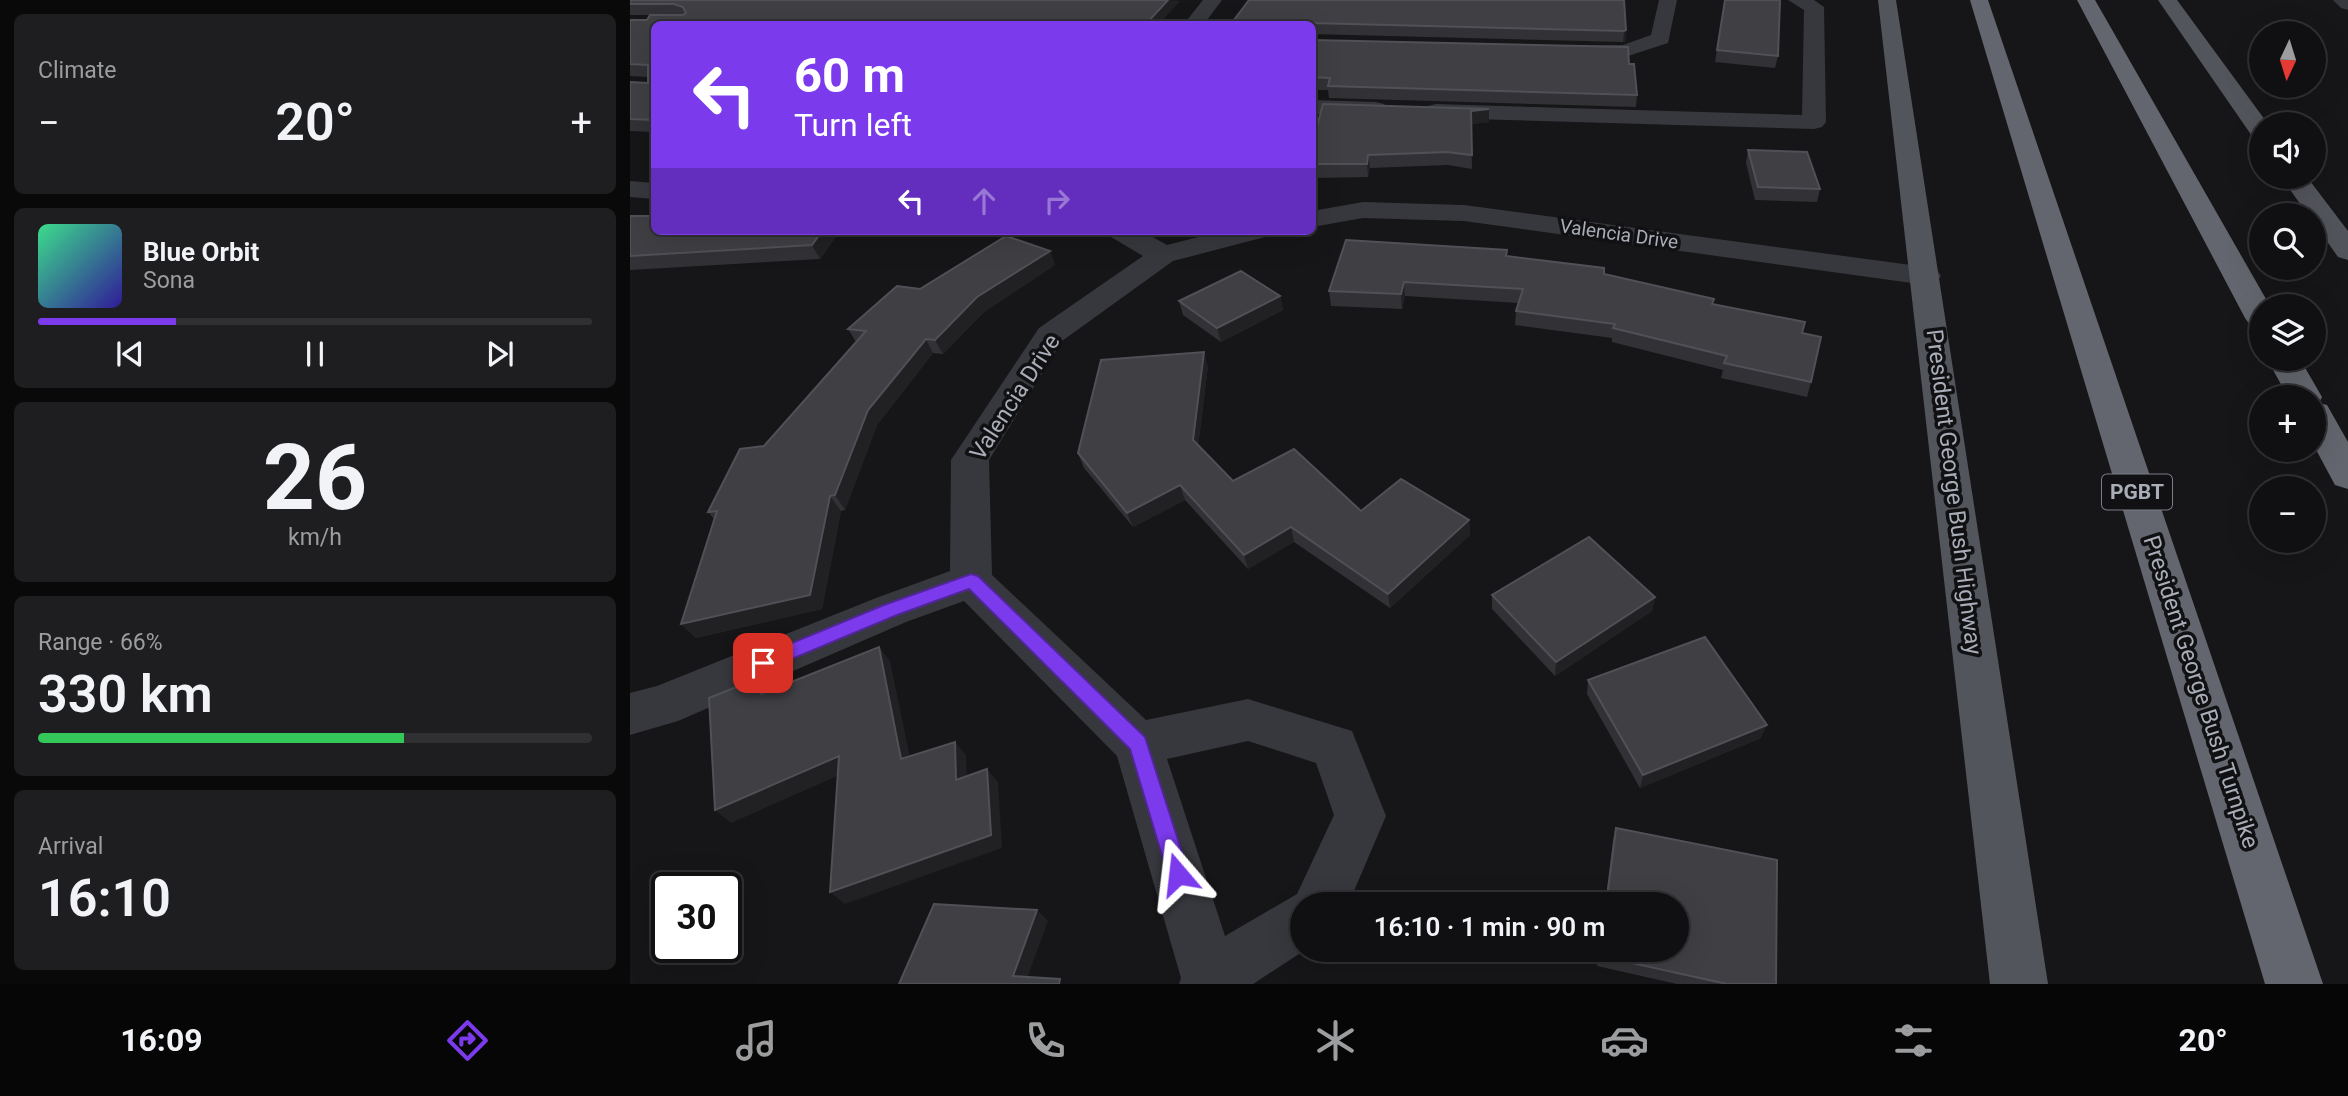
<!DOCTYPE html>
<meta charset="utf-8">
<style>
:root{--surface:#101012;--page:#1e1e20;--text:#f1f3f6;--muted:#9c9d9f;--line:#303032;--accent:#7c3aed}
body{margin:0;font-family:Roboto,sans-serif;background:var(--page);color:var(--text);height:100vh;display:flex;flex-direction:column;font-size:26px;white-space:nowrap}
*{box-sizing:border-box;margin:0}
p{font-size:23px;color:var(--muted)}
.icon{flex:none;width:38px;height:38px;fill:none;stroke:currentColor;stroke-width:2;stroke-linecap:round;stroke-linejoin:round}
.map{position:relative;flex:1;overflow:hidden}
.details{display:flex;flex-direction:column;gap:14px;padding:14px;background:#09090a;width:630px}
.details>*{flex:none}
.guide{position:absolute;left:21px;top:21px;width:665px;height:214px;border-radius:10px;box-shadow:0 7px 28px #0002,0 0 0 2px var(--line);background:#7c3aed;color:#fff;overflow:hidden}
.needle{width:46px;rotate:184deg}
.fabs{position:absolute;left:1619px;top:21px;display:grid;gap:14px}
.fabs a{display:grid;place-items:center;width:77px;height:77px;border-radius:50%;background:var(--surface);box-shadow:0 7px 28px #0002,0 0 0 2px var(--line);font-size:35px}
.speed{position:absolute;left:21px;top:872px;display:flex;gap:14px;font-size:35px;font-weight:700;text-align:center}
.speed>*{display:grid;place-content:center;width:91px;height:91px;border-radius:50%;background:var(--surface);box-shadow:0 7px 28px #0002,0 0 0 2px var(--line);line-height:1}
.speed .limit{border:4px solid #111;border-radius:10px;background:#fff;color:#111}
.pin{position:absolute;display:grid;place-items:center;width:60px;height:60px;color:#fff;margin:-30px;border-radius:14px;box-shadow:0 4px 10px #0006}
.me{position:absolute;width:77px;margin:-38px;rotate:343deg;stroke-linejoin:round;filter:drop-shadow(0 0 5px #0008)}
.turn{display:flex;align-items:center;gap:24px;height:147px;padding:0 28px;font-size:32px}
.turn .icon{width:91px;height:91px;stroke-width:2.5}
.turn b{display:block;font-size:49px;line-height:60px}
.lanes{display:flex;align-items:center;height:66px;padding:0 28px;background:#0003;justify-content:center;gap:35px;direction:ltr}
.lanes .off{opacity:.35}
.big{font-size:52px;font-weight:600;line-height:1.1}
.details .card{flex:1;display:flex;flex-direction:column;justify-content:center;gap:10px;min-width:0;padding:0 24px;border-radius:10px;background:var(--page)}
.details .dial{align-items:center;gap:0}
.dial b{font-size:91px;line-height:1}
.song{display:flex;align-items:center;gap:21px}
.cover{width:84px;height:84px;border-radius:10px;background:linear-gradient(135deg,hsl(150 70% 55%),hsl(250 70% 35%))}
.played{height:7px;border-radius:4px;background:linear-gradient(90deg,var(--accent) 25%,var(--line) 25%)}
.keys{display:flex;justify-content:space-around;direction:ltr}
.heat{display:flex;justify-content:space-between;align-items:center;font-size:38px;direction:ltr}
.charge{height:10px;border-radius:5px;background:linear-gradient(90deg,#34c759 66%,var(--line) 0)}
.trip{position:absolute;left:660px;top:892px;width:399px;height:70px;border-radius:35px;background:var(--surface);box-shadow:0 7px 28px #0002,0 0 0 2px var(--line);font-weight:600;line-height:70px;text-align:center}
.menu{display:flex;height:112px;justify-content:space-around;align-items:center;background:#060607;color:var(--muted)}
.menu .icon{width:49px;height:49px}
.menu .on{color:var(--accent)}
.menu b{font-size:32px;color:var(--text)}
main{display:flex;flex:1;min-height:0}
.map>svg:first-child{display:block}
</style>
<main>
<section class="details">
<div class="card"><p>Climate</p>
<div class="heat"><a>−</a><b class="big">20°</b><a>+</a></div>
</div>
<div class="card">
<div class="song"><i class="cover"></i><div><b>Blue Orbit</b><p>Sona</p></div></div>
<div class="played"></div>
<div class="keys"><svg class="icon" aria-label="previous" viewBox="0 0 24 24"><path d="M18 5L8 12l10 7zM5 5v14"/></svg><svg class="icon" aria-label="pause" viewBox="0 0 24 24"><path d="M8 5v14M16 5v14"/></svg><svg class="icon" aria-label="next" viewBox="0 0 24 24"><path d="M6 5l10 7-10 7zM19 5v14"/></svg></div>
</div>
<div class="card dial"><b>26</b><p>km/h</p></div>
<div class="card"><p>Range · 66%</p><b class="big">330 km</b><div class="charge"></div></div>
<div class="card"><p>Arrival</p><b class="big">16:10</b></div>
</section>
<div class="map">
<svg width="1718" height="984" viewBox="0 0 1718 984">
<rect width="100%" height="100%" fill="#161618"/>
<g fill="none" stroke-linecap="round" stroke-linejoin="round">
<g fill="#37383d" fill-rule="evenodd">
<path d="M573,0H592L574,24H554Z"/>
<path d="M1029,0H1047L1038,43L995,57L947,58L940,56L936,52L940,48L947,46L993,45L1021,35Z"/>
<path d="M1158,0H1184L1194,7L1196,122L1192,127L1184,129L806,118L798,116L794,111L798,106L806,104L1172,115L1174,10Z"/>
<path d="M1703,0H1718V10L1711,8Z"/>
<path d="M682,100L746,102L754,104L758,109L754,114L746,116L682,114Z"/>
<path d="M0,181L24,183V199L0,197Z"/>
<path d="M733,202L834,205L1296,267L1307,270L1311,276L1307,282L1296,285L834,221L733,218L682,227V211Z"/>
<path d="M477,231H512L537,245L592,231H639L635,237L543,261L432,341L359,460L362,575L516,720L618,699L722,731L756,816L718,905H672V950H675L623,984H549L551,978L487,756L334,601L276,622L48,721L0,735V693L27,686L246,598L320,571L321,460L409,328L513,256L481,237ZM618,741L686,763L704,815L667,894L595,936L537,759Z"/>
</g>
<g fill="#53555c" fill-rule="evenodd">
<path d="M1248,0H1266L1418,984H1360Z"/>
<path d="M1528,0H1547L1638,124H1631V138L1622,136Z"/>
<path d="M1651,177H1677L1718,231V260L1708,257L1684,223V215H1678Z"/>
</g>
<g fill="#63666e" fill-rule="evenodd">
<path d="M1340,0H1358L1693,984H1635Z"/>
<path d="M1447,0H1465L1640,306H1631V327L1620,325L1615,318Z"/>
<path d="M1637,359H1670L1692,397L1689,403L1697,405L1718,442V489L1705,485L1684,446V397H1658Z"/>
</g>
</g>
<g fill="#323236">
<path d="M0,0L550,1L24,24V132L0,131V82L18,83V77L0,76V20H17L20,15H0Z"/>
<path d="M619,0L996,30L995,42H993L682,34V24H601Z"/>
<path d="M1095,0L1148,56L1145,68L1085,62Z"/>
<path d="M682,40L999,64L1007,95L1006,107L699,98L698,90H682Z"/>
<path d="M693,104L859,122L841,124L842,169L818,165L740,168L738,177L682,178V145Z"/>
<path d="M1118,150L1190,189L1187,202L1125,200L1116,163Z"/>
<path d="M0,216L210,231L190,259L0,270Z"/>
<path d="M877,250V256L974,274L1083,304L1172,333L1181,382L1177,397L1091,378L1093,370L982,342V338L885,325L886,311L889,303L775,296L772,309L701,306L699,291Z"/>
<path d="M420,251L425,265L354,312L313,354L303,353L247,425L215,510L211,511L192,609L66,638L51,624L85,520L78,512L226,342L218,329L290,289Z"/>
<path d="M650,296L653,310L591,342L553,315L549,301Z"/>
<path d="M578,366L568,446L603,481L731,511L839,520L840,535L760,608L664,542L618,569L555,500L503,527L454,468L448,453Z"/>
<path d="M862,595L1025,597L1022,611L925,676L862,609Z"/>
<path d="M958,680L1131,738L1010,788L957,694Z"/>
<path d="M986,828L1146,984H1047L967,966L969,950H1046V905H975L983,840Z"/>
</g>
<g fill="#212124">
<path d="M538,0L550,1L529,24H516Z"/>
<path d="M996,30L995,42H993L994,31Z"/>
<path d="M859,109V122L841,124V111Z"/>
<path d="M738,155L740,168L738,177L737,164Z"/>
<path d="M192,231H210L190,259L182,245Z"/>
<path d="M420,251L425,265L354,312L313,354L305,340L347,297Z"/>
<path d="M774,282L775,296L772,309L771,294Z"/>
<path d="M650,296L653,310L591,342L587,328Z"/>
<path d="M296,339L303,353L247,425L215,510L205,495L238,410Z"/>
<path d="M574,352L578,366L567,454L563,440Z"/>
<path d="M550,485L555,500L503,527L497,513Z"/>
<path d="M200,496L211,511L192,609L66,638L51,624Z"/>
<path d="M839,520L840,535L760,608L758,594Z"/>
<path d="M661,527L664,542L618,569L614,555Z"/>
<path d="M1025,597L1022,611L925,676L926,662Z"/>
<path d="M249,647L260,661L283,772L271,759Z"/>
<path d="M129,678L143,692L131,694Z"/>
<path d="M1137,725L1131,738L1010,788L1013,775Z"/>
<path d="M325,742L336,755L337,792L326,780Z"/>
<path d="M209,756L223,769L101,823L85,810Z"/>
<path d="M357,769L368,782L372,848L215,904L200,892Z"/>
<path d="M407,910L418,921L395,984L383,976Z"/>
</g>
<g fill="#3f3f44" stroke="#4f5156" stroke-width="2">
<path d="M0,0H538L516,24H24V120L0,119V82L18,83V65L0,64V20H17L20,15H53L56,13L53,7L44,4H0Z"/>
<path d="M619,0H994L996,30L994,31L681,23L679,24H601Z"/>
<path d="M1095,0H1150L1148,56L1087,50Z"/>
<path d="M682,40L998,47L999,64H1004L1007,95L698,86L700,78L682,77Z"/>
<path d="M693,104L859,109L841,111L842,155L817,152L738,155L737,164H682V145Z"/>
<path d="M1118,150L1177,152L1190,189L1128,187Z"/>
<path d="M0,216H24V231H192L182,245L0,256Z"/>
<path d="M376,236L420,251L347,297L305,340L296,339L238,410L205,495L200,496L180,595L51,624L87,511L78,512L110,449L134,446L236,331L218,329L267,286L290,289Z"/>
<path d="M716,240L877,250L876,256L974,268V274L1084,299L1082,304L1175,322L1172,333L1191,337L1181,382L1094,363L1097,356L983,328L985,324L886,311L893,289L774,282L771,294L699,291Z"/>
<path d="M611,271L650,296L587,328L549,301Z"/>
<path d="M574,352L563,440L603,481L664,449L731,511L771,479L839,520L758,594L661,527L614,555L550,485L497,513L448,453L471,360Z"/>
<path d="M959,537L1025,597L926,662L862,595Z"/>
<path d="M1075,637L1137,725L1013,775L958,680Z"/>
<path d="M249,647L271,759L325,742L326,780L357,769L361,835L200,892L209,756L85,810L79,698L129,678L131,694Z"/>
<path d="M986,828L1147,860L1146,984H1097L970,956V950H1046V905H976Z"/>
<path d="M304,904L407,910L383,976L430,979L429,984H269Z"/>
</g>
<path fill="#7c3aed" stroke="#51269a" stroke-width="2" d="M341,574L348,576L515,737L559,874L556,882L548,885L540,882L500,749L339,589L267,615L133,671L126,669L124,663L126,658L254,605Z"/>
<g text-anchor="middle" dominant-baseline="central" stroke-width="7" stroke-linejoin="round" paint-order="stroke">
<g font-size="19" fill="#a8adb8" stroke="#111113">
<text transform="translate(989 234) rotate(8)">Valencia Drive</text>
</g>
<rect fill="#111113" stroke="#7b7e86" stroke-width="2" x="1472" y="474.5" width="70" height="35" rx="5"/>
<g font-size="21" font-weight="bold" fill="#a8adb8">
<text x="1507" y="492">PGBT</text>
</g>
<g font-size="23" fill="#a8adb8" stroke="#111113">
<text transform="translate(385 397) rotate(-57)">Valencia Drive</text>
<text transform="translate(1324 492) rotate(83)">President George Bush Highway</text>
<text transform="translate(1571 692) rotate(72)">President George Bush Turnpike</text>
</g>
</g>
</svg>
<div class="fabs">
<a><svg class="needle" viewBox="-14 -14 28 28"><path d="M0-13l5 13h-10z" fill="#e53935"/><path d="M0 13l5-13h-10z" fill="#9c9d9f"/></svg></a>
<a><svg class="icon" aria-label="sound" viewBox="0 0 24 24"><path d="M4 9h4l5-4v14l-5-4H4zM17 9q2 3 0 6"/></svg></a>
<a><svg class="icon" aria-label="search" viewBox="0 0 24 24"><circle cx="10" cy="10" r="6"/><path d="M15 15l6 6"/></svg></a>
<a><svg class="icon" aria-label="layers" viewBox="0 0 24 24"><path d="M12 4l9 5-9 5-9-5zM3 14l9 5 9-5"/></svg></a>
<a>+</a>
<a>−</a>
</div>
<div class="speed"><div class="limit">30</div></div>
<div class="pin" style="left:133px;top:663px;background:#d93025"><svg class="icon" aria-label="arrive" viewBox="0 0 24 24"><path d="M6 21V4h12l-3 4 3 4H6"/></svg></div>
<svg class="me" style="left:548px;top:874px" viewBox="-20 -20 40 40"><path d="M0-17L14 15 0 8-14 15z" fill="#7c3aed" stroke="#fff" stroke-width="4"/></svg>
<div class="trip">16:10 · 1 min · 90 m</div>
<div class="guide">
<div class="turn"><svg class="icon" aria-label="left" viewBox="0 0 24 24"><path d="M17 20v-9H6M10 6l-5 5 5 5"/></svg><div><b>60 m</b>Turn left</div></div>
<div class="lanes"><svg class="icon" aria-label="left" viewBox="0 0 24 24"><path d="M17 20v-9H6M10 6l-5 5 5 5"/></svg><svg class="icon off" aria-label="ahead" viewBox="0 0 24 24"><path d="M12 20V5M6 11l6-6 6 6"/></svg><svg class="icon off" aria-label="right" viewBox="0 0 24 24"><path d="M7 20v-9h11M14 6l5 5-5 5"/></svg></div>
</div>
</div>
</main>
<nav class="menu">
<b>16:09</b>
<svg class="icon on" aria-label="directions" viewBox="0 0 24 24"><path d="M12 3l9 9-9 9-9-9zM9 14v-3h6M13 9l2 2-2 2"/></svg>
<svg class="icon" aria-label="music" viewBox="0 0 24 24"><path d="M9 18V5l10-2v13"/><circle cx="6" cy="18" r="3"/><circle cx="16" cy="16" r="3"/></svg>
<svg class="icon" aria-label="phone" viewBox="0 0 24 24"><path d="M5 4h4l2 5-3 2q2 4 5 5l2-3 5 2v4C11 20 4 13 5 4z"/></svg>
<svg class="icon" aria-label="climate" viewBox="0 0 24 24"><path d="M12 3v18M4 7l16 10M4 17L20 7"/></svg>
<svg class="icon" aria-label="car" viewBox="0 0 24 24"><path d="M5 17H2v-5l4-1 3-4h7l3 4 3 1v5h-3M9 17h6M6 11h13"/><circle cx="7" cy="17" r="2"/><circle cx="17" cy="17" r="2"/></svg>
<svg class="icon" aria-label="filters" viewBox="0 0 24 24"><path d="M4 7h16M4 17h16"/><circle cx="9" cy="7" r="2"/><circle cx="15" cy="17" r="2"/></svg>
<b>20°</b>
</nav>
